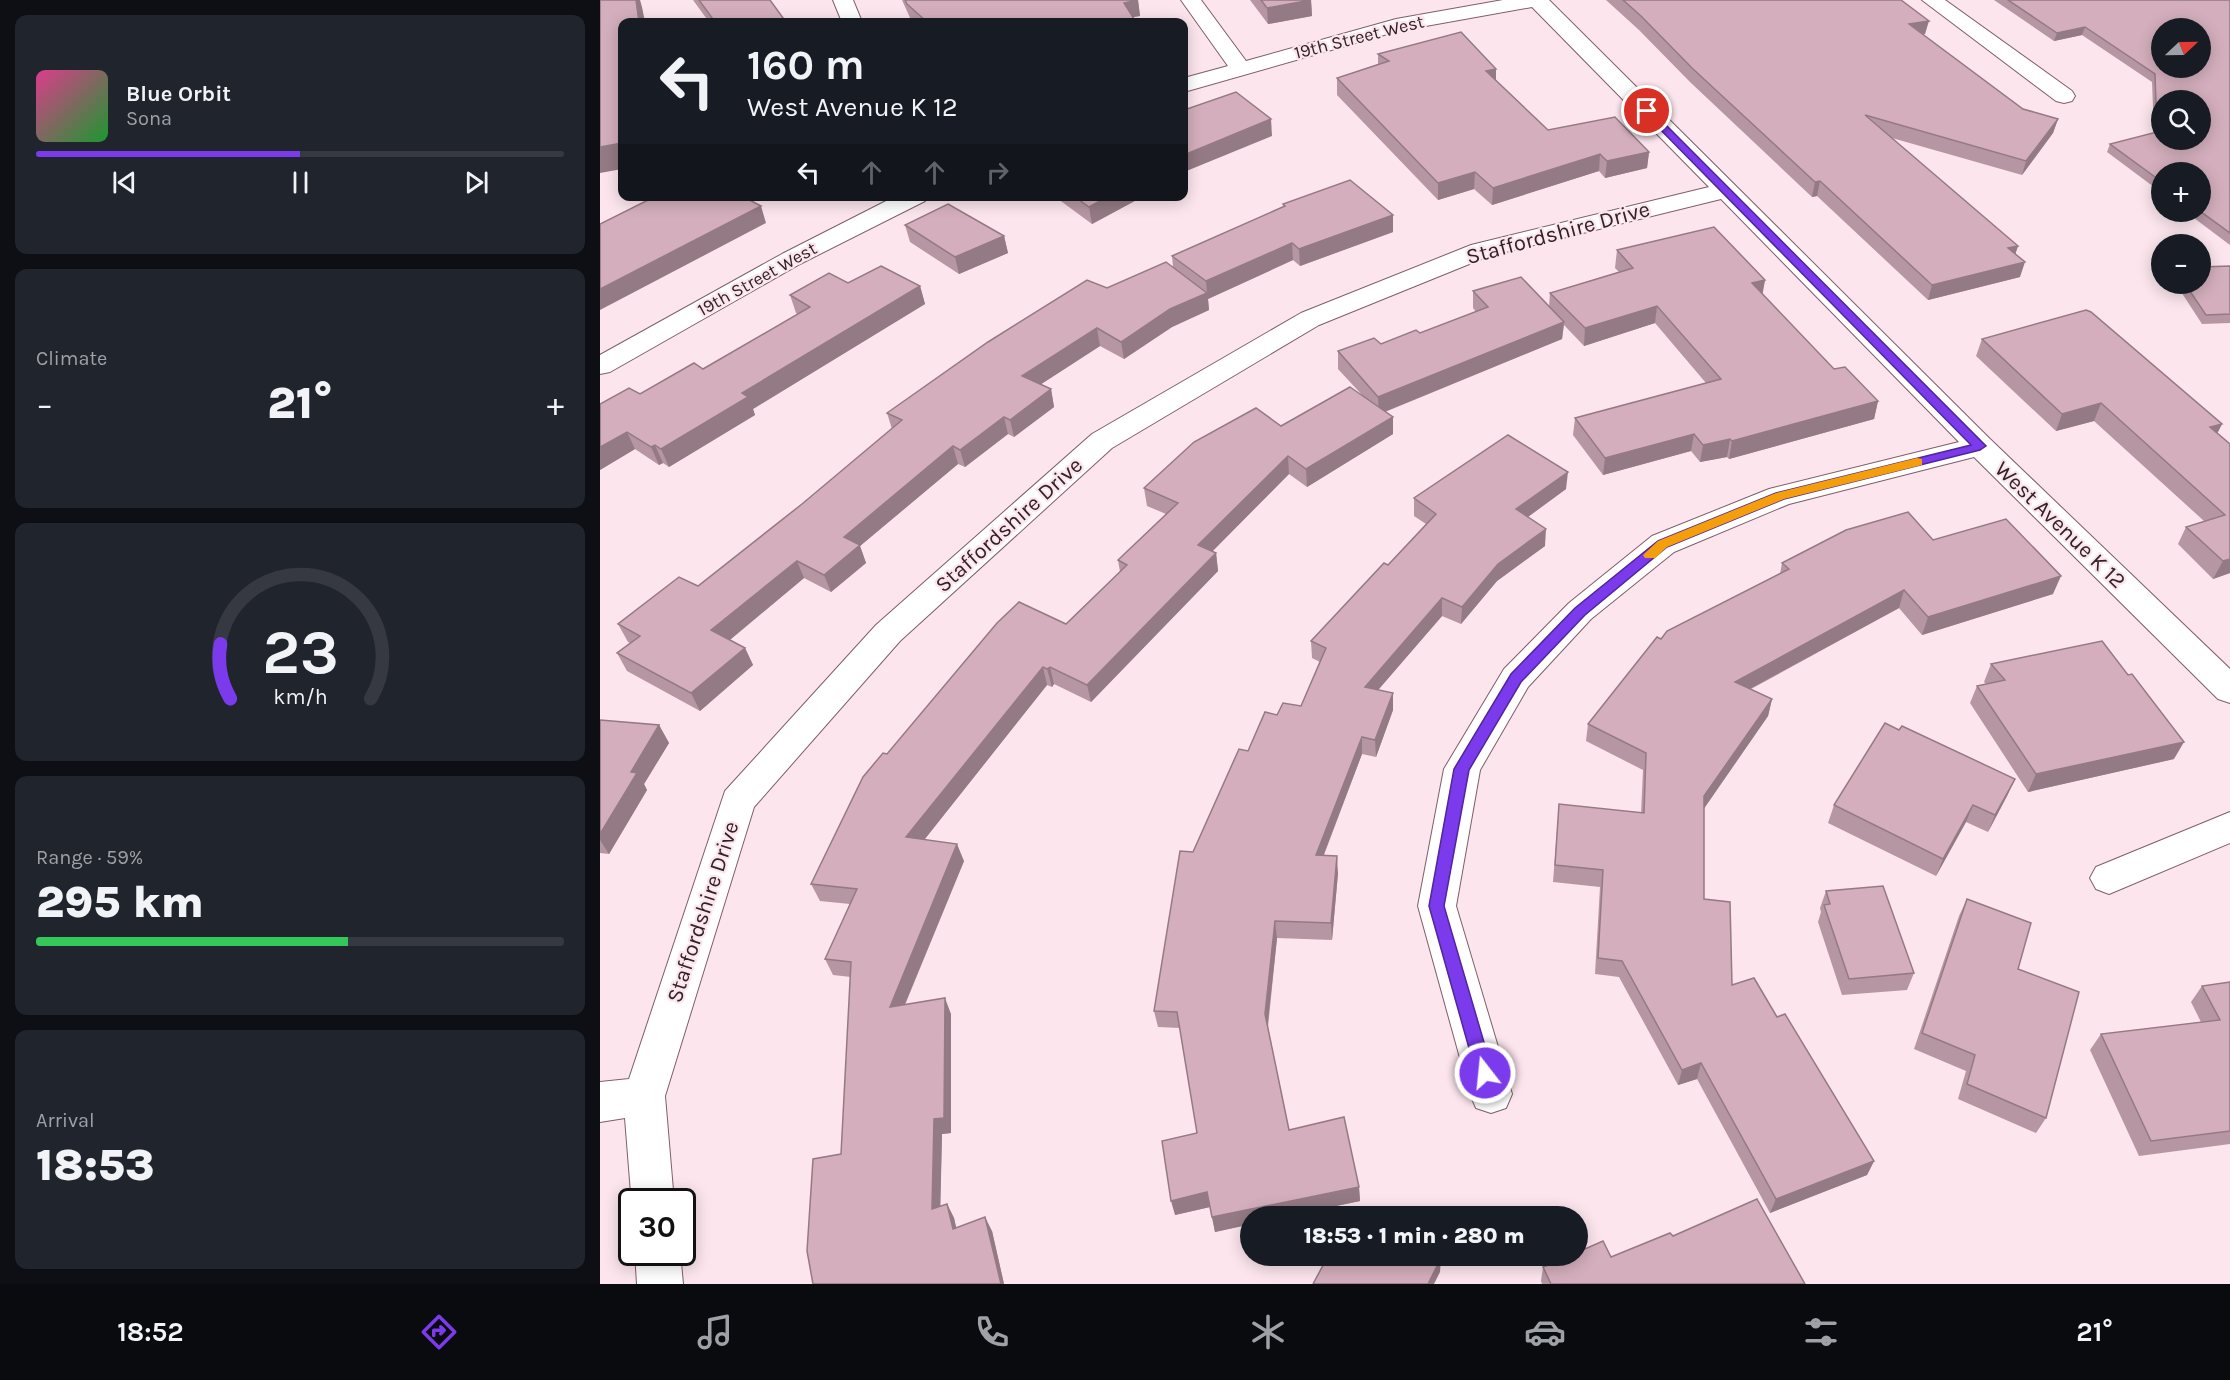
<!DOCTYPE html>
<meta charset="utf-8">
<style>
:root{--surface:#171b24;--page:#20242c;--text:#f1f3f6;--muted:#9ea1a6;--line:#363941;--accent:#7c3aed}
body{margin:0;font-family:Karla,sans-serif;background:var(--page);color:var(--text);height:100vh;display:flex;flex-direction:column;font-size:22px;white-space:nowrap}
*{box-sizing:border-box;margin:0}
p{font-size:20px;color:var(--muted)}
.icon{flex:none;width:33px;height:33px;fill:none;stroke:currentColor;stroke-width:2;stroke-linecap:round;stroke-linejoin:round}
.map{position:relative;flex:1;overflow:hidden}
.details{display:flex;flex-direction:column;gap:15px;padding:15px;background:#0d0f14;width:600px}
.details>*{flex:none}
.hud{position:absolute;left:18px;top:18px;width:570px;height:183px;border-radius:12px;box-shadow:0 3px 15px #0003;background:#171b24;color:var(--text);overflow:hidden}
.needle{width:39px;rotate:68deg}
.tools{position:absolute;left:1551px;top:18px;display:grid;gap:12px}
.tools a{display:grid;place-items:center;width:60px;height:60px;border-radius:50%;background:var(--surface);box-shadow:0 3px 15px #0003;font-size:30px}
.speed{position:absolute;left:18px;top:1188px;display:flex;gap:12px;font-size:30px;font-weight:700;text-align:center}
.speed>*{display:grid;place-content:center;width:78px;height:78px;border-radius:50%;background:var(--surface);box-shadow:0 3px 15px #0003;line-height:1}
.speed .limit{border:3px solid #111;border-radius:9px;background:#fff;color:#111}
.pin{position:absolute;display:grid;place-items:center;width:51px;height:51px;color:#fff;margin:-26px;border:3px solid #fff;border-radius:50%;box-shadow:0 2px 6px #0007}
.me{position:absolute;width:66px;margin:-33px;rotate:344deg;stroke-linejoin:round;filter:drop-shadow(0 0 4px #0008)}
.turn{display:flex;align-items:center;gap:21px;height:126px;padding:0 30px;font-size:27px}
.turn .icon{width:78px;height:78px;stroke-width:2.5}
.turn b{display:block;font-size:42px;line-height:51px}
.lanes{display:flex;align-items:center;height:57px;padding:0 30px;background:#0003;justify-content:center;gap:30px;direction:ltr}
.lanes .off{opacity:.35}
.big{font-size:45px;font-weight:800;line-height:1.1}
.details .card{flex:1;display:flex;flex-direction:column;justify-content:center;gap:9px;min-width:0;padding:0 21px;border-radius:12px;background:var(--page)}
.details .dial{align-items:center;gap:0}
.dial svg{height:156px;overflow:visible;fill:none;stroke:var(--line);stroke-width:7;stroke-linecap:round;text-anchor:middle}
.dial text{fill:var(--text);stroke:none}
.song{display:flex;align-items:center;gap:18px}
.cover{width:72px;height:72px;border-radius:9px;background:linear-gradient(135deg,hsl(330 70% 55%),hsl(130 70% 35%))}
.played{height:6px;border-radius:3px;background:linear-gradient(90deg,var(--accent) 50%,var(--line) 50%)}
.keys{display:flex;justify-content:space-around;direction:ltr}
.heat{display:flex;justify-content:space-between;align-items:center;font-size:33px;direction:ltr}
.charge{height:9px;border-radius:4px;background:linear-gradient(90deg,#34c759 59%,var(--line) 0)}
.trip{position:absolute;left:640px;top:1206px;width:348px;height:60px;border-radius:30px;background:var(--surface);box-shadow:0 3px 15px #0003;font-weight:800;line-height:60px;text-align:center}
.tab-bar{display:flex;height:96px;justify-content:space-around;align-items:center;background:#090b0e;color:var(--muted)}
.tab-bar .icon{width:42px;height:42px}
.tab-bar .active{color:var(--accent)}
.tab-bar b{font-size:27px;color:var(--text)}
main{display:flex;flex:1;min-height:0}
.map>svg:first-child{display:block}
</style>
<main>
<section class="details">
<div class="card">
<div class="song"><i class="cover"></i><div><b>Blue Orbit</b><p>Sona</p></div></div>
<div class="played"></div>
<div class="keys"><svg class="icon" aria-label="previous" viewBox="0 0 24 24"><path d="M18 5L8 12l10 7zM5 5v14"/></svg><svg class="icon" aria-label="pause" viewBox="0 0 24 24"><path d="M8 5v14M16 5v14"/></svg><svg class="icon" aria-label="next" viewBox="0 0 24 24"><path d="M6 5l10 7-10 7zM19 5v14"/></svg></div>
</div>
<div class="card"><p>Climate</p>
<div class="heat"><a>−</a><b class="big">21°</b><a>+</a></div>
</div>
<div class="card dial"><svg viewBox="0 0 100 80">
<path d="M14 69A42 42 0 1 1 86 69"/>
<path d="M14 69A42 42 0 0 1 9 41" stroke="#7c3aed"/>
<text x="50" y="56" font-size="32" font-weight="700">23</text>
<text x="50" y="72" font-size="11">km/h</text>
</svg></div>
<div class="card"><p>Range · 59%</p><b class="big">295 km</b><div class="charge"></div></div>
<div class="card"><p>Arrival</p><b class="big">18:53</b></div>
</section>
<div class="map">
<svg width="1630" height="1284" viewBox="0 0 1630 1284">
<rect width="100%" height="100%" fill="#fce5ed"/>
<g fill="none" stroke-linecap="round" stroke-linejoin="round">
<defs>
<g id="minor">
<path d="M233,0H253L262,22H242Z"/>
<path d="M581,0H601L646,61L796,19L903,0H949L1390,439L1630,669V703L1618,699L1374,457L1189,504L1074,552L991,619L928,687L880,770L856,906L912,1094L906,1108L891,1113L876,1108L870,1094L818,906L844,769L904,669L969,603L1052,536L1169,489L1359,442L1121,199L889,256L719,325L512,448L300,641L154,807L65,1096L74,1202H32V1206L25,1118L0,1122V1082L29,1079L125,791L276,625L492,434L701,313L871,245L1109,187L932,7L798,31L584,92V78L628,66Z"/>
<path d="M1322,0H1345L1472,91L1475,96L1472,101L1464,103L1456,101Z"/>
<path d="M296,196H328L325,201L200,264L10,372L0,374V355L182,254Z"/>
<path d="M1630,812V843L1509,894L1496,889L1490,878L1496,867Z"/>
<path d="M35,1252H80L83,1284H37Z"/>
</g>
</defs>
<use href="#minor" stroke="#7f5e6a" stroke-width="2"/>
<use href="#minor" fill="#fff" fill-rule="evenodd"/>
</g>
<g fill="#b696a2">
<path d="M93,0H170L186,22H109Z"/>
<path d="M302,0H538L540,16L533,17L536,22H314L311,20Z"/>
<path d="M650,0H711L712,16L668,24Z"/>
<path d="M1006,0H1301L1325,34L1323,35L1423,109L1458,119L1453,133L1422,175L1292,138L1418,246L1415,254L1420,277L1328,300L1217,196L1212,197L1090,82L1039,30Z"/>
<path d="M1394,0H1630V245L1586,212H1600L1562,172V193L1507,152L1510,144L1554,133L1552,82L1482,35L1454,41Z"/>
<path d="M778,54L896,80L948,130L1049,152L1047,168L1005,178L999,171L892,205L874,189L838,200L737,95V78L778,64Z"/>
<path d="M454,196H544L492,224Z"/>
<path d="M683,204L793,215V232L700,266L693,260L608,299L609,310L572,327L524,359L500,346L441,384L451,389L454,407L414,437L408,434L365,467L358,464L260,546L266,563L231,592L204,578L130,640L145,648L153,665L100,711L27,671L17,653L30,643L28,642L18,624L98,586L202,504L292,429L287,413L507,288L573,267L572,256L683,207Z"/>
<path d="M305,225L404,236L408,253L359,274L310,242Z"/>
<path d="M1017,250L1165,280L1162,294L1234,369L1278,401L1274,419L1129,459L1127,457L1100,462L1091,451L1003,475L973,435L975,418L1106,383L1055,323L984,346L964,325L962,339L785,412L793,417V434L707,487L689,474L612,551L616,553L618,571L491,702L454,684L452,687L447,685L324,840L364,861L305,1005L351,1014V1133L342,1134L340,1206L347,1204L354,1218L356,1228L392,1231L404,1284H213L241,1154L251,977L233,975L225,959L250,904L220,901L211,884L287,754L466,624L520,572L518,560L566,514L547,506L544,488L681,426L763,396L738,369V351L781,344L820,333L876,312L873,308V291L949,307L950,293L1019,272L1015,268Z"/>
<path d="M1630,266V323L1602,324L1576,284H1600Z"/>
<path d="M248,283L320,286L325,304L153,409L155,415L69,467L63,463L59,465L35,449L0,470L40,394L103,369L198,314L196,313L190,295Z"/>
<path d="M1382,339L1622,424L1617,433L1630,444V573L1613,579L1578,544L1586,527L1604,521L1494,421L1456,431L1376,356Z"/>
<path d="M966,489L928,517L945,546L897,581L861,624L842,616L778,690L793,693V710L776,757L762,754L724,855L738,873L732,940L677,938L668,1027L689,1130L759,1187L760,1201L615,1232L610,1207L575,1215L597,1133L580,1028L558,1027L554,1011L593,852L677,715L701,706L720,662L712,658L711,641L788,565L826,524L814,516V498Z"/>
<path d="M1333,540L1453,594L1322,635L1299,608L1151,689L1172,699L1168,716L1104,808V899L1132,985L1177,1017L1274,1161L1267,1175L1170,1213L1097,1079L1078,1085L1019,977L995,974L1000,887L953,882L959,804L1041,813L1043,770L986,741L988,724L1061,639L1180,574L1182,563Z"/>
<path d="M1391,664L1574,759L1428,792L1370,703L1377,686L1386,684L1384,682Z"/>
<path d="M0,720L59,725L69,743L44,784L47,790L9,854L0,853Z"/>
<path d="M1299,730L1415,779L1407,796L1388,832L1366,822L1336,876L1228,823L1234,805Z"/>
<path d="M1226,891L1314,973L1307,990L1242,995L1218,922L1221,912L1220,908Z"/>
<path d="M1367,899L1418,969L1446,1118L1436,1133L1358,1099L1366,1071L1314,1049L1359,916Z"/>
<path d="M1630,982V1144L1539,1156L1490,1050L1501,1034L1601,1022L1591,1002L1602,986Z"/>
<path d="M1073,1236L1205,1284H942L941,1281L943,1267L1011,1257Z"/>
</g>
<g fill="#947a84">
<path d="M36,0H40L42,7L45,22H39Z"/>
<path d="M538,0L540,16L526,18L524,3Z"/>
<path d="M711,0L712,16L668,24L667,8Z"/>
<path d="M1329,21L1325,34L1305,38L1309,24Z"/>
<path d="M1485,27L1482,35L1454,41L1457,33Z"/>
<path d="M896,69V85L886,71Z"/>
<path d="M671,119L672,136L584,172V155Z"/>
<path d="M1458,119L1453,133L1422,175L1426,161Z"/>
<path d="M22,143V169L0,173V147Z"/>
<path d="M1049,152L1047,168L1005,178L1007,161Z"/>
<path d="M1000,154L999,171L892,205L893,188Z"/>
<path d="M875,172L874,189L838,200V183Z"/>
<path d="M1220,181L1217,196L1212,197L1215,182Z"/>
<path d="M509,196H544L492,224L489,207Z"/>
<path d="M161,206L166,223L0,310V289Z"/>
<path d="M793,215V232L700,266L699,249Z"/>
<path d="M404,236L408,253L359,274L355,257Z"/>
<path d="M692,243L693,260L608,299L609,310L572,327L524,359L521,342L570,309L607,293L606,281Z"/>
<path d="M1418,246L1413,261L1408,248Z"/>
<path d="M1425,262L1420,277L1328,300L1332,285Z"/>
<path d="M1165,280L1162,297L1152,283Z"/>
<path d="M320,286L325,304L153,409L155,415L69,467L61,449L142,393Z"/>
<path d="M1057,306L1055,323L984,346L985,328Z"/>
<path d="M964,322L962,339L779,414L778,397Z"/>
<path d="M497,328L500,346L426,394L422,376Z"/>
<path d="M451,389L454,407L414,437L410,420Z"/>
<path d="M1278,401L1274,419L1129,459L1132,441Z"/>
<path d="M1501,403L1494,421L1456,431L1462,414Z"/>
<path d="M404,417L408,434L365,467L360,450Z"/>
<path d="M793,417V434L707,487L706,469Z"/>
<path d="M1622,424L1613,442L1610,427Z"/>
<path d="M27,432L35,449L0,470V447Z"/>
<path d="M1094,434L1091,451L1003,475L1005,458Z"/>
<path d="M1130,439L1127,457L1100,462L1103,445Z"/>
<path d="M55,445L63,463L59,465L51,447Z"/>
<path d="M353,446L358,464L260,546L266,563L231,592L224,575L244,537Z"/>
<path d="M688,456L689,474L601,563L598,545Z"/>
<path d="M968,472L966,489L914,527L916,509Z"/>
<path d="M946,529L945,546L897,581L861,624L862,607L898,564Z"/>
<path d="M616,553L618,571L491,702L487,685Z"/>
<path d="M1630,559V573L1613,579L1623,561Z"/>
<path d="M197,561L204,578L120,648L111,630Z"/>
<path d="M1461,576L1453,594L1322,635L1328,617Z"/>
<path d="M1304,590L1299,608L1131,699L1135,682Z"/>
<path d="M842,598V616L766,704L765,687Z"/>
<path d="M145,648L153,665L100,711L91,693Z"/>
<path d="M443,667L447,685L313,854L306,837Z"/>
<path d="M450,667L454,684L452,687L447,669Z"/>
<path d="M793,693V710L776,757L775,740Z"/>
<path d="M1172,699L1168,716L1101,813L1104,796Z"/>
<path d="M59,725L69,743L44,784L47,790L9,854L0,840V834L31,772Z"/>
<path d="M762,737V754L717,872L716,855Z"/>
<path d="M1584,742L1574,759L1428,792L1436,774Z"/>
<path d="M1415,779L1407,796L1388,832L1395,815Z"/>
<path d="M1373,805L1366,822L1336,876L1343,859Z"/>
<path d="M357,844L364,861L297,1023L290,1007Z"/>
<path d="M737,856L738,873L732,940L731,923Z"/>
<path d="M675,921L677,938L667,1030L665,1014Z"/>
<path d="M345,998L351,1014V1133L342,1134L340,1224L332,1209L334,1119Z"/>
<path d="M1101,1063L1097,1079L1078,1085L1082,1070Z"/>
<path d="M1274,1161L1267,1175L1170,1213L1176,1199Z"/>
<path d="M759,1187L760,1201L687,1216H651V1224L615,1232L612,1217Z"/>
<path d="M607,1192L610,1207L575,1215L571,1201Z"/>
<path d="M347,1204L354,1218L360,1243L353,1229Z"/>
<path d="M385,1217L392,1231L404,1284H401Z"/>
<path d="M841,1258L840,1272L834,1284H828Z"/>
</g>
<g fill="#d4aebc" stroke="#947a84" stroke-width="1.5" fill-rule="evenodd">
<path d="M0,0H36L39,22H22V143L0,147Z"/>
<path d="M99,0H170L186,22H115Z"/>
<path d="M305,0H538L524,3L536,22H327L307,4Z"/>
<path d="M661,0H711L667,8Z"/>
<path d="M1023,0H1301L1329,21L1309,24L1423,109L1458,119L1426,161L1265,115L1418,246L1408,248L1425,262L1332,285L1220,181L1215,182L1092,68L1041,16Z"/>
<path d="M1408,0H1630V233L1600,211V172H1562V182L1510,144L1557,132L1555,74L1485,27L1457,33ZM1562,28H1600V68H1562ZM1562,100H1600V140H1562Z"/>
<path d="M861,32L896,69L886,71L948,130L1015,117L1049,152L1007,161L1000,154L893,188L875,172L838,183L737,78L789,61L778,54Z"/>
<path d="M636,92L671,119L584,155V110Z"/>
<path d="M750,180L793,215L699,249L692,243L606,281L572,256L685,206L683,204Z"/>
<path d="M56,196H142L161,206L0,289V224Z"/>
<path d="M474,196H509L489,207Z"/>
<path d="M348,204L404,236L355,257L305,225Z"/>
<path d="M1114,227L1165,280L1152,283L1234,369L1245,367L1278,401L1132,441L1130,439L1103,445L1094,434L1005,458L975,418L1121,379L1057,306L985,328L950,293L1033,268L1017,250Z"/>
<path d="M566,262L607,293L570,309L521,342L497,328L422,376L451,389L410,420L404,417L360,450L353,446L244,537L260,545L224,575L197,561L111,630L145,648L91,693L17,653L40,636L18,624L79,577L98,586L202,504L302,420L287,413L388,342L487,280L507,288Z"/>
<path d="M281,266L320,286L142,393L148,397L61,449L55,445L51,447L27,432L0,447V404L29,388L40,394L94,363L103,369L210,307L190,295L229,273L248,283Z"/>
<path d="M1630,266V314L1606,315L1585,284H1600V267Z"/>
<path d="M921,277L964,322L778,397L738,351L774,338L781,344L816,330L820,333L888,307L873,291Z"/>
<path d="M1486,310L1491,312L1622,424L1610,427L1630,444V559L1623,561L1586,527L1625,515L1501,403L1462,414L1382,339Z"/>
<path d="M750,387L793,417L706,469L688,456L598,545L616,553L487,685L450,667L447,669L443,667L306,837L357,844L290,1007L345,998L344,1118L334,1119L332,1209L347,1204L353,1229L385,1217L401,1284H213L207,1251L213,1159L241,1154L251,962L225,959L257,889L211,884L263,777L283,753L287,754L397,623L419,602L466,624L527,565L518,560L578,503L544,488L594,442L656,408L681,426Z"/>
<path d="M908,435L968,472L916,509L946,529L898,564L862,607L842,598L765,687L793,693L775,740L762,737L716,855L737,856L731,923L675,921L665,1014L689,1130L744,1117L759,1187L612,1217L607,1192L571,1201L562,1141L597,1133L577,1012L554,1011L580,851L593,852L639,749L648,751L665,712L677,715L683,703L701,706L726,648L711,641L784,563L788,565L836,514L814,498Z"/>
<path d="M1308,512L1333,540L1406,519L1461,576L1328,617L1304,590L1135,682L1172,699L1104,796V899L1130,902L1132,985L1154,978L1177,1017L1185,1014L1274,1161L1176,1199L1101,1063L1082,1070L1022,961L998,958L1003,870L955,865L959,804L1044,813L1046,753L988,724L1057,637L1061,639L1067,631L1189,569L1182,563L1246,530Z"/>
<path d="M1502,641L1528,675L1532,674L1584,742L1436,774L1377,686L1405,680L1391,664Z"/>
<path d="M0,720L59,725L31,772L37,773L0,834Z"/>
<path d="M1285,723L1299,730L1302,726L1415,779L1395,815L1373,805L1343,859L1234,805Z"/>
<path d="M1283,886L1314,973L1249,979L1224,905L1230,904L1226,891Z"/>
<path d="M1367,899L1431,923L1418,969L1479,992L1446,1118L1367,1084L1375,1055L1322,1033Z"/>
<path d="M1630,982V1131L1551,1141L1501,1034L1620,1020L1602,986Z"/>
<path d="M1157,1199L1205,1284H951L943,1267L971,1256H978V1252L1003,1241L1011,1257L1070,1233L1073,1236Z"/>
<path d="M751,1213L759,1216H749Z"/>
<path d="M728,1256H837L841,1258L828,1284H713Z"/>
</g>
<path fill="#7c3aed" stroke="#51269a" stroke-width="1.5" d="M1044,109H1050L1386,446L1380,450L1184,499L1067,547L985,615L921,682L869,770L844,906L893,1073L891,1078L885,1081L879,1078L876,1073L829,906L854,769L911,674L975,608L1058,541L1176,493L1371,445L1044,113Z"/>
<path fill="#f59e0b" d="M1317,458L1322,459V465L1184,499L1067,547L1055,558H1045L1043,555L1058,541L1176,493Z"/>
<g text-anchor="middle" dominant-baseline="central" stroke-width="4.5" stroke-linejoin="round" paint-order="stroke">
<g font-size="18" fill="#312228" stroke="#fce5ed">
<text transform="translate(759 37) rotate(-14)">19th Street West</text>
<text transform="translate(157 279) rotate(-29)">19th Street West</text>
</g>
<g font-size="22" fill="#312228" stroke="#fce5ed">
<text transform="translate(958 233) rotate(-15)">Staffordshire Drive</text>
<text transform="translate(409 525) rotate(-42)">Staffordshire Drive</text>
<text transform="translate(1460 525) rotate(44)">West Avenue K 12</text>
<text transform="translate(103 912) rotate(-72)">Staffordshire Drive</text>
</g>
</g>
</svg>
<div class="tools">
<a><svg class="needle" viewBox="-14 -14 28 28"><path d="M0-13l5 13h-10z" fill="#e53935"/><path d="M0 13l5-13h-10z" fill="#9ea1a6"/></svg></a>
<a><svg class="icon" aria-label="search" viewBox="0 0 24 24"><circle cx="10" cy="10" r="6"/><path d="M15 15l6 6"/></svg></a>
<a>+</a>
<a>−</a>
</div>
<div class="speed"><div class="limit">30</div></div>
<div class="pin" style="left:1047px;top:111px;background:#d93025"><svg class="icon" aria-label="arrive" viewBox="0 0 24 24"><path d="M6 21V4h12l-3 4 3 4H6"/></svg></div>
<svg class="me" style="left:885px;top:1073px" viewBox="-20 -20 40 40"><circle r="17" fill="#7c3aed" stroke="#fff" stroke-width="3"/><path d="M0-11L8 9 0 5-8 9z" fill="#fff"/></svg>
<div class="trip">18:53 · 1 min · 280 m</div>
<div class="hud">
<div class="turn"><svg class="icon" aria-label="left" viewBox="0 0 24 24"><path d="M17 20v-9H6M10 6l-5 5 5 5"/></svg><div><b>160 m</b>West Avenue K 12</div></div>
<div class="lanes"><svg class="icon" aria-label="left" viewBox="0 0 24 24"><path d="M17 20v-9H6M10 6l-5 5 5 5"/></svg><svg class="icon off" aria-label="ahead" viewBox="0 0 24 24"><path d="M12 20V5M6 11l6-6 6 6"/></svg><svg class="icon off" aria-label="ahead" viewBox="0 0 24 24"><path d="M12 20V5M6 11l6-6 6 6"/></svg><svg class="icon off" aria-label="right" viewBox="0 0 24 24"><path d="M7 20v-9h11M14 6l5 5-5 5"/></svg></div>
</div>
</div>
</main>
<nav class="tab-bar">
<b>18:52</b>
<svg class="icon active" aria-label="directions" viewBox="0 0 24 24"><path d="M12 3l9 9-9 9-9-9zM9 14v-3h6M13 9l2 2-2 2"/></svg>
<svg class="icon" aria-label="music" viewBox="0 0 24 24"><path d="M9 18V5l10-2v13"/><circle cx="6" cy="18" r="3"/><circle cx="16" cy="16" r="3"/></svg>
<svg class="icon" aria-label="phone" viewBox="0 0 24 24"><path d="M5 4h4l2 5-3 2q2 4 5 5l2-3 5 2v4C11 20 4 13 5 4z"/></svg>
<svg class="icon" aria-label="climate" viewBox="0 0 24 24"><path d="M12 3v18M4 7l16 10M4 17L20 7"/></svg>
<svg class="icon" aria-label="car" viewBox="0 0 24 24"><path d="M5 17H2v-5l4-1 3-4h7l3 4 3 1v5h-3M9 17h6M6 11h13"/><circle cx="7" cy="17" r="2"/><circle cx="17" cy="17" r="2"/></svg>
<svg class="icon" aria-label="filters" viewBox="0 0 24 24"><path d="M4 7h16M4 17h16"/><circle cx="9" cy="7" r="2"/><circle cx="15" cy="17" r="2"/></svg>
<b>21°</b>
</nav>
